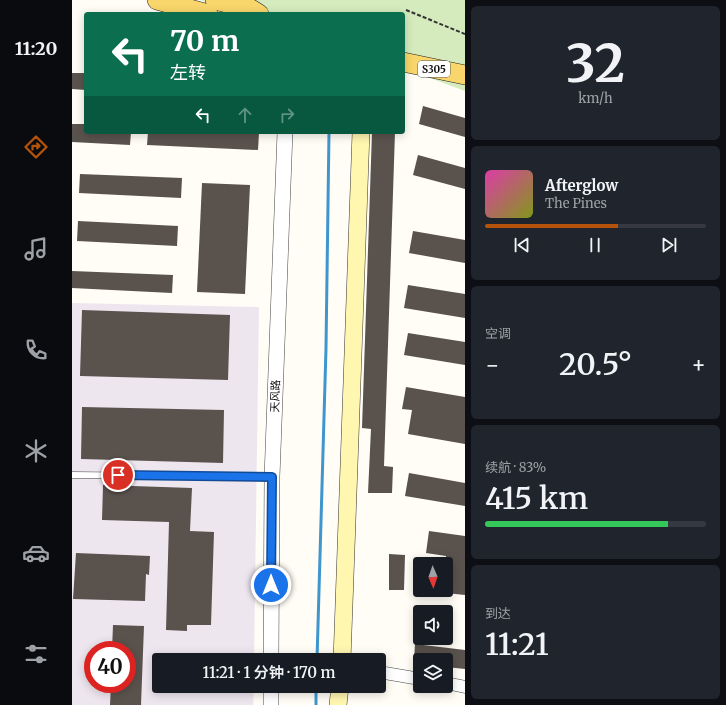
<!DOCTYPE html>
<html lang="zh">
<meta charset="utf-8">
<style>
:root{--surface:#171b24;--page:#20242c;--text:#f1f3f6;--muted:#9ea1a6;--line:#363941;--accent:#b45309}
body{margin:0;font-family:Merriweather,"Noto Sans SC",serif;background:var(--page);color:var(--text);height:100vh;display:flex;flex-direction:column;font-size:15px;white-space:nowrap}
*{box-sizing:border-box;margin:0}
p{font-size:13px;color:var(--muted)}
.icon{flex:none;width:22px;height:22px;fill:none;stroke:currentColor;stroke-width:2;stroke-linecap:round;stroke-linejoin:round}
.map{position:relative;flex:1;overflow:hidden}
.details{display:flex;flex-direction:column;gap:6px;padding:6px;background:#0d0f14;width:261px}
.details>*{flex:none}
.top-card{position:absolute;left:12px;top:12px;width:321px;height:122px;border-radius:4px;box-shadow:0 2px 10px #0003;background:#0b6e4f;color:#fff;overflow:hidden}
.needle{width:26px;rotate:178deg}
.tools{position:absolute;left:341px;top:557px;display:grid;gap:8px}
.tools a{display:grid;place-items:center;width:40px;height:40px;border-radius:4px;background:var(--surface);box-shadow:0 2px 10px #0003;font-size:20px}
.speed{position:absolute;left:12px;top:641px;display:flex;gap:8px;font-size:20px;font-weight:700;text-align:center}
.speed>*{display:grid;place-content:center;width:52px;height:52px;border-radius:50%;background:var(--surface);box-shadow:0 2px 10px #0003;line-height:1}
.speed .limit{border:6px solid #d22;background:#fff;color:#111}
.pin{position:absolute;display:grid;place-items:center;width:34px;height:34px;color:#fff;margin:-17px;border:2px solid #fff;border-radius:50%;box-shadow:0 1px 4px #0007}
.me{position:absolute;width:44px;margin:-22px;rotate:0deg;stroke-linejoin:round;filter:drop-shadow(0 0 3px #0008)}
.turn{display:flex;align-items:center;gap:14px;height:84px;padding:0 20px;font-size:18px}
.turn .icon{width:52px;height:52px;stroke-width:2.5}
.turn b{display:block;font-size:28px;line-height:34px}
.lanes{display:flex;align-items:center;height:38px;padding:0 20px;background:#0003;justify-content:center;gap:20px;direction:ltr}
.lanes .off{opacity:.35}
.big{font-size:30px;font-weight:600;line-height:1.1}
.details .widget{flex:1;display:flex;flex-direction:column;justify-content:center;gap:6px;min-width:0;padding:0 14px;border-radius:6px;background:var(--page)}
.details .dial{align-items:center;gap:0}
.dial b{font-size:52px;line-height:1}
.song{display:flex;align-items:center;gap:12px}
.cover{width:48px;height:48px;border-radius:6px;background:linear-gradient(135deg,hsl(320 70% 55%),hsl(70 70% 35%))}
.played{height:4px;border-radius:2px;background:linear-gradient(90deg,var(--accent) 60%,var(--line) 60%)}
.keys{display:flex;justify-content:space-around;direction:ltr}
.heat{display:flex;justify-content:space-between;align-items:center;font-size:22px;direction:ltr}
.charge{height:6px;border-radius:3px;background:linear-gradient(90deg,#34c759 83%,var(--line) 0)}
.trip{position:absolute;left:80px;top:653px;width:234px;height:40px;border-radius:4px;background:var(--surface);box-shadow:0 2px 10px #0003;font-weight:600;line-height:40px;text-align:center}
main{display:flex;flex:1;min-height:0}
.menu{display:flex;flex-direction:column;width:72px;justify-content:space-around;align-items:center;background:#090b0e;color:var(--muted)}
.menu .icon{width:28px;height:28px}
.menu .selected{color:var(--accent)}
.menu b{font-size:18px;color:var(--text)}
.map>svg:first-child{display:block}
</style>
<main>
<nav class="menu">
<b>11:20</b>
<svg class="icon selected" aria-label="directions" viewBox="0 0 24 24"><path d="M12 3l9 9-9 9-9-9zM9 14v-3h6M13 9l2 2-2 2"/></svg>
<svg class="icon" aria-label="music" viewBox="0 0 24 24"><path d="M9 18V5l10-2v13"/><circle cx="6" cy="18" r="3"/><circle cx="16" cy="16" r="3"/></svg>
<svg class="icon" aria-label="phone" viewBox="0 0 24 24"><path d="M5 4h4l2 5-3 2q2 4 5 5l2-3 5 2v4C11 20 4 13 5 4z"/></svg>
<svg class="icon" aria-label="climate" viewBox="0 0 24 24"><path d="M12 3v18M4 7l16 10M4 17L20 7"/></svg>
<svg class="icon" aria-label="car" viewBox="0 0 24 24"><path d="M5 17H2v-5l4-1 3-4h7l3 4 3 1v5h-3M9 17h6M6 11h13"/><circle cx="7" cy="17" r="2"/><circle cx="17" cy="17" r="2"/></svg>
<svg class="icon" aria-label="filters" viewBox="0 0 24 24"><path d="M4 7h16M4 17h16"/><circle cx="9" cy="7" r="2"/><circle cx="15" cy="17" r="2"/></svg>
</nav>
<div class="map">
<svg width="393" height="705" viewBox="0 0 393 705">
<rect width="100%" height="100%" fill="#fffdf5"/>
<path fill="#eee6ef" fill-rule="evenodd" d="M0,303L187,307L182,660H87V686H182L181,705H0ZM21,650H55V684H21Z"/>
<path fill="#d5ebbd" d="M128,0H393V91L331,68V14H171Z"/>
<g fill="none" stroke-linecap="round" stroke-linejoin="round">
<g stroke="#3f96cf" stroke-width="3">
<path d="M245,660L254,348L257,132"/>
<path d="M244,705V686"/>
</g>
</g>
<g fill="#5a524d">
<path d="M0,73H14V90L0,89Z"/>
<path d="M351,106L393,118V137L347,124Z"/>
<path d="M0,124H14V132H59L58,145L0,142Z"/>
<path d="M76,132L187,133L186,150L75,145Z"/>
<path d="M300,132H323L312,466L321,467L320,493H296L299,429L290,428Z"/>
<path d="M346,155L393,168V189L341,175Z"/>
<path d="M8,174L110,178L109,198L7,193Z"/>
<path d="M130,183L178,185L173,294L125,292Z"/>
<path d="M6,221L106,226L105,246L5,241Z"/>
<path d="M341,231L393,240V263L337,253Z"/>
<path d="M0,271L101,275L100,293L0,288Z"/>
<path d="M336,285L393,294V318L332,308Z"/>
<path d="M10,310L158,315L156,380L8,376Z"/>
<path d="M336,333L393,342V365L332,355Z"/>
<path d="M334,387L393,397V444L336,434L340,410L330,409Z"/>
<path d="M10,407L152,410L151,463L9,459Z"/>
<path d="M337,473L393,483V506L333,496Z"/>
<path d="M31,485L120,488L118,531L142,532L139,625H115V631L94,630L97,522L30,520Z"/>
<path d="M357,531L393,536V595L374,593V556L354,553Z"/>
<path d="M4,553L78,556L77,575L74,574L73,601L1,599Z"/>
<path d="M317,554L333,555L332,590H317Z"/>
<path d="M41,625L72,626L69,705H38L39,684H55V650H40Z"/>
<path d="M343,644L393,650V669L374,667V660H342Z"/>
</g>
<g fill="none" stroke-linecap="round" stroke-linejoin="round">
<defs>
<path id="service" d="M0,475L200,477"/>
<g id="minor">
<path d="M307,672L348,679"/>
<path d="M374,683L393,687"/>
</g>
<g id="tertiary">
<path d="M199,660L200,477L213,132"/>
<path d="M199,686V705"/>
</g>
<g id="secondary">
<path d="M270,660L289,132"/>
<path d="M266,705L268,686"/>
</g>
<g id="primary">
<path d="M85,0L136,14"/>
<path d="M143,0L179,9L187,14"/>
<path d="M331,62L393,75"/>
</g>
</defs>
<use href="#service" stroke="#444" stroke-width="7"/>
<use href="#minor" stroke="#444" stroke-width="13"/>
<use href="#tertiary" stroke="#444" stroke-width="16"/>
<use href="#secondary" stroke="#333" stroke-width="18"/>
<use href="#primary" stroke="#222" stroke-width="20"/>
<path stroke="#333" stroke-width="2" stroke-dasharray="4 2" stroke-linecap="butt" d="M334,10L393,34"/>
<use href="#service" stroke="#fff" stroke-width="6"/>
<use href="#minor" stroke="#fff" stroke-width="12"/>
<use href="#tertiary" stroke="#fff" stroke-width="15"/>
<use href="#secondary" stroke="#fff6b0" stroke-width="17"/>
<use href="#primary" stroke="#f9d66b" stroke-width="19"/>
</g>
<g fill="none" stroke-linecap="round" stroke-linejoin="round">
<defs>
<path id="route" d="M46,475L200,477L199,585"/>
</defs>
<use href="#route" stroke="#114b97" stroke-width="10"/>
<use href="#route" stroke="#1a73e8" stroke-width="7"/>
</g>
<g text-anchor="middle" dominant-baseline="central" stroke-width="4" stroke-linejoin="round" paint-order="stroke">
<rect fill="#fff" stroke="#585858" stroke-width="1" x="346" y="61" width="32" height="16" rx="3"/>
<g font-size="10" font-weight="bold" fill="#111">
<text x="362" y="69">S305</text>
</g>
<g font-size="11" fill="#111" stroke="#fff">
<text transform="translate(203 396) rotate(-88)">天风路</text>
</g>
</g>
</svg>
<div class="tools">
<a><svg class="needle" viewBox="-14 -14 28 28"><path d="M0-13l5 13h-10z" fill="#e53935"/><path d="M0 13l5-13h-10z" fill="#9ea1a6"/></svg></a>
<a><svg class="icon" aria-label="sound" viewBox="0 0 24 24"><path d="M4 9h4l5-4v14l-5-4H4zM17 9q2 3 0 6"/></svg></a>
<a><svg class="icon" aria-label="layers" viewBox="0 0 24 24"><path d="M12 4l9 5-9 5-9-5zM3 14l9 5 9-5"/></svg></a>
</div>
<div class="speed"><div class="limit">40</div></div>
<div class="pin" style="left:46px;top:475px;background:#d93025"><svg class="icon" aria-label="arrive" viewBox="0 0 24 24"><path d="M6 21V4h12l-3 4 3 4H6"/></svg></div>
<svg class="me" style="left:199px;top:585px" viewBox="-20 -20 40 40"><circle r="17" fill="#1a73e8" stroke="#fff" stroke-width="3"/><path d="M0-11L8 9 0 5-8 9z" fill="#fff"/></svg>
<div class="trip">11:21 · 1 分钟 · 170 m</div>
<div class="top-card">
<div class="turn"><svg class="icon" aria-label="left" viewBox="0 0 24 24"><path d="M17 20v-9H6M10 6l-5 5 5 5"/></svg><div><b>70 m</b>左转</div></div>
<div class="lanes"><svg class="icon" aria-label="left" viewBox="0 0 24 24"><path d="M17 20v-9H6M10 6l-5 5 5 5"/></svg><svg class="icon off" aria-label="ahead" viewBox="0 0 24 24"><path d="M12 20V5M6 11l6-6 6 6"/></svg><svg class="icon off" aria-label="right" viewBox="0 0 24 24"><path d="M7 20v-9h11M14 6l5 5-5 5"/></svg></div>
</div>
</div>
<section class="details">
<div class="widget dial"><b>32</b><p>km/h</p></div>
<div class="widget">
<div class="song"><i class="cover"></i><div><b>Afterglow</b><p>The Pines</p></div></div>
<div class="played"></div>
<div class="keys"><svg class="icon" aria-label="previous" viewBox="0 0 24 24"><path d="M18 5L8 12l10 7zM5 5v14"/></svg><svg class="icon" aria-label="pause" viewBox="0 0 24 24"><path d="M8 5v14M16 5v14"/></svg><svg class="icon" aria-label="next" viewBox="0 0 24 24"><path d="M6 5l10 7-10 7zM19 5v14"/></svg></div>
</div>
<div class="widget"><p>空调</p>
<div class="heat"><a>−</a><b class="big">20.5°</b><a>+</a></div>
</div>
<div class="widget"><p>续航 · 83%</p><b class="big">415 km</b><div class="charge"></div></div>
<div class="widget"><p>到达</p><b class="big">11:21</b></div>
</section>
</main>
